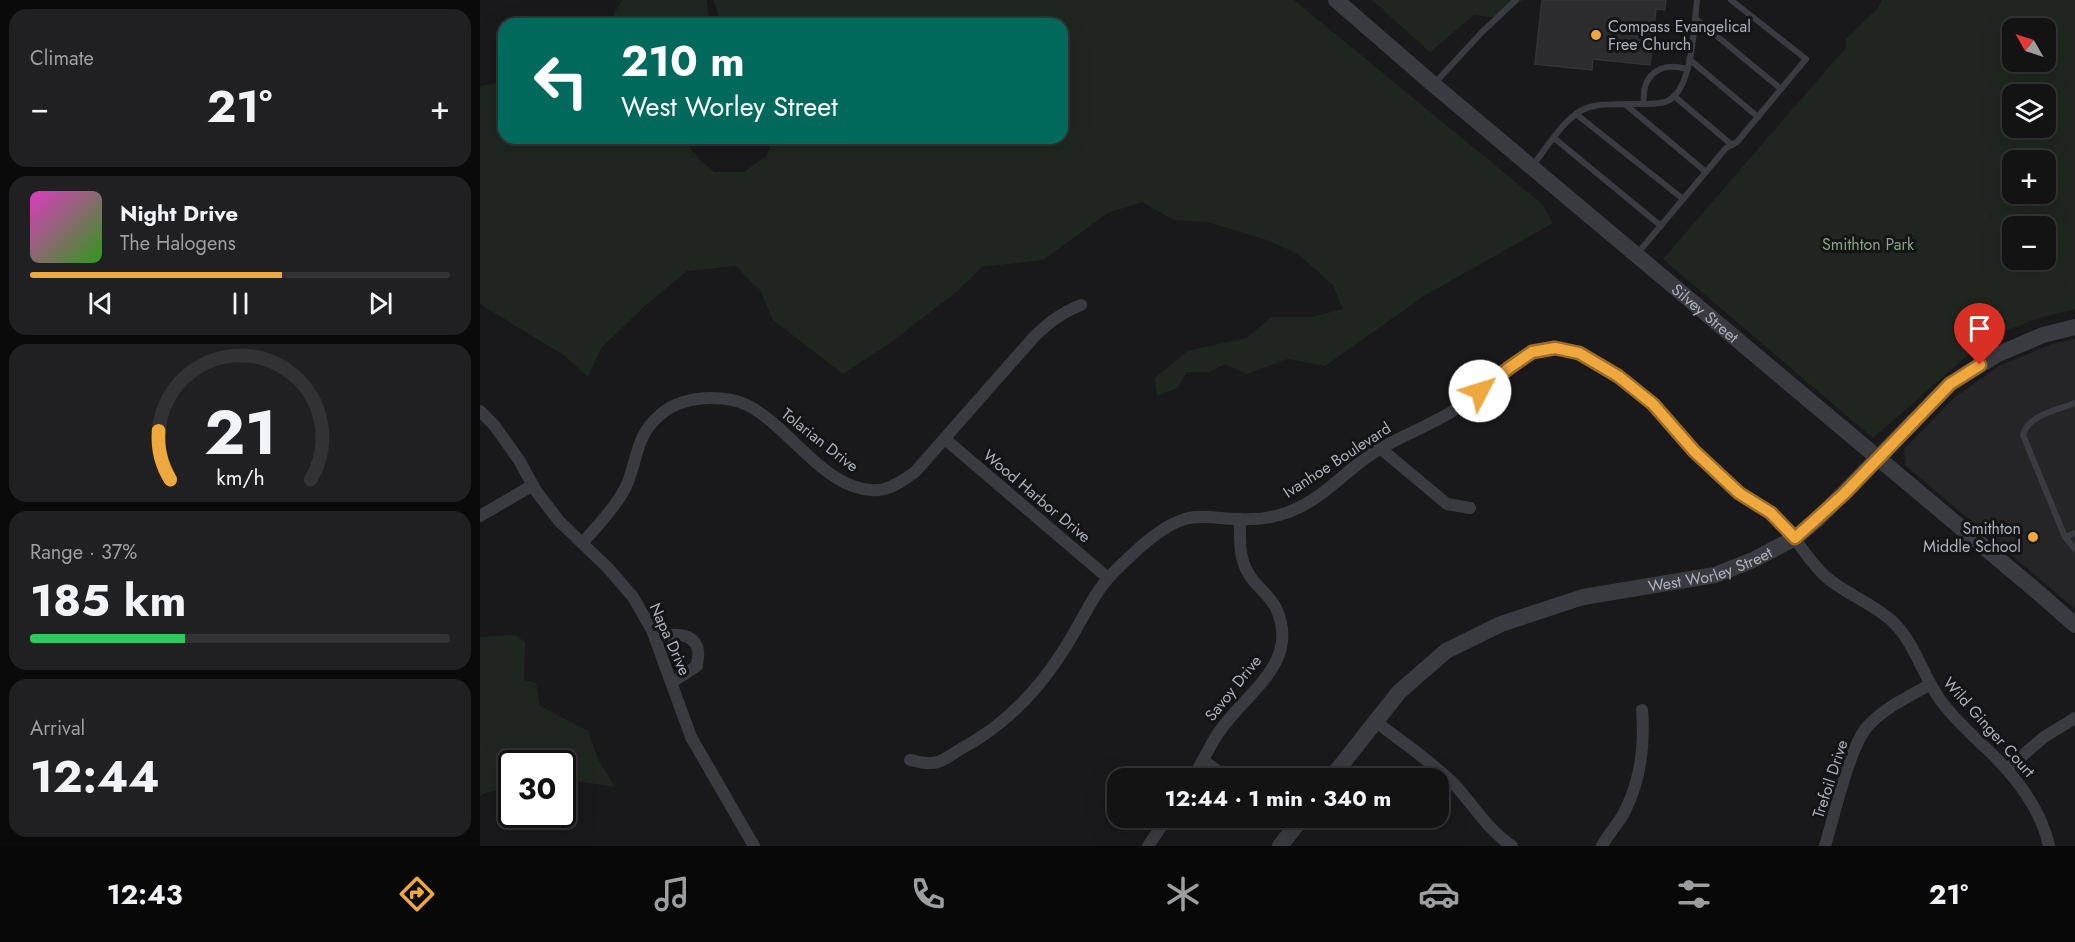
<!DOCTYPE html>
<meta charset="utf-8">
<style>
:root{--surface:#131314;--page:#202022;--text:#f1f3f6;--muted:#9d9ea0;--line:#323234;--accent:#efa83d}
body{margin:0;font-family:Jost,sans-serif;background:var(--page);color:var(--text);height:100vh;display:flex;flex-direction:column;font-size:22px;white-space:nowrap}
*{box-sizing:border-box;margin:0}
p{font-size:20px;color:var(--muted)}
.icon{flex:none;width:33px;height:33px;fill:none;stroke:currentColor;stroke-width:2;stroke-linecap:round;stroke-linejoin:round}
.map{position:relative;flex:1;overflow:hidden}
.side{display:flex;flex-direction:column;gap:9px;padding:9px;background:#0a0a0b;width:480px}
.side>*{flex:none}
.banner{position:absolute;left:18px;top:18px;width:570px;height:126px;border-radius:18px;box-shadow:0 6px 24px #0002,0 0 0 2px var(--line);background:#00695c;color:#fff;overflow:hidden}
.needle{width:39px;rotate:309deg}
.controls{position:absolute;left:1522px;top:18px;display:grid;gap:12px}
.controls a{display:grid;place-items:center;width:54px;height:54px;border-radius:12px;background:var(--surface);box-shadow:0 6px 24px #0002,0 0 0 2px var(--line);font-size:30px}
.speed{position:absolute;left:18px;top:750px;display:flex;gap:12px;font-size:30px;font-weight:700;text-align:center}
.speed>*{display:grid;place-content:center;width:78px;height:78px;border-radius:50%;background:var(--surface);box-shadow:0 6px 24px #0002,0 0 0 2px var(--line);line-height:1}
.speed .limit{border:3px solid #111;border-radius:9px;background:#fff;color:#111}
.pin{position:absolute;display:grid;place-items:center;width:51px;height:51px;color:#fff;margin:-62px -26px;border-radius:50% 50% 50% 0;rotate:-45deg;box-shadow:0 0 6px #0007}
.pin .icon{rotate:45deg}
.me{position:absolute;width:66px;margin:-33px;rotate:50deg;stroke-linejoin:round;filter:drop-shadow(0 0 4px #0008)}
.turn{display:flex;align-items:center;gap:21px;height:126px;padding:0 24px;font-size:27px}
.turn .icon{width:78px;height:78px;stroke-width:2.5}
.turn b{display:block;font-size:42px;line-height:51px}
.big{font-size:45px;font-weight:700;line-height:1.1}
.side .widget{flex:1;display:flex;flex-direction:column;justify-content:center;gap:9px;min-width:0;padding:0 21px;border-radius:18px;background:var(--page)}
.side .dial{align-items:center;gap:0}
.dial svg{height:156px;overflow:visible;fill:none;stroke:var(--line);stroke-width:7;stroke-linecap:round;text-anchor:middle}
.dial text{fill:var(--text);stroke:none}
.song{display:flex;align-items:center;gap:18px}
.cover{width:72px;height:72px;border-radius:9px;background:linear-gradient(135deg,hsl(310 70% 55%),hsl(110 70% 35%))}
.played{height:6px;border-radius:3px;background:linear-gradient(90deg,var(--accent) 60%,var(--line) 60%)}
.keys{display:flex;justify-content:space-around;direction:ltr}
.heat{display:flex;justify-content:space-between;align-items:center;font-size:33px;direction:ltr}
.charge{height:9px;border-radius:4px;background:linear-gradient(90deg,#34c759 37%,var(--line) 0)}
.trip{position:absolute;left:627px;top:768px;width:342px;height:60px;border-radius:18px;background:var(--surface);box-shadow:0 6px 24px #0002,0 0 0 2px var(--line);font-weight:700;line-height:60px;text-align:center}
.dock{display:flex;height:96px;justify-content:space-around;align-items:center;background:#080808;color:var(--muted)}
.dock .icon{width:42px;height:42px}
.dock .selected{color:var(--accent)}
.dock b{font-size:27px;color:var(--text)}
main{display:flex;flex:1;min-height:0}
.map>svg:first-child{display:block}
</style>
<main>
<section class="side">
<div class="widget"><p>Climate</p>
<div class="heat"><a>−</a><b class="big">21°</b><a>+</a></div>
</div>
<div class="widget">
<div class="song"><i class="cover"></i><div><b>Night Drive</b><p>The Halogens</p></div></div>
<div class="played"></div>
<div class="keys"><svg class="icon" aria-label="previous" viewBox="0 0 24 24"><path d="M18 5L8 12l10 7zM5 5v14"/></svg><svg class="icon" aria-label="pause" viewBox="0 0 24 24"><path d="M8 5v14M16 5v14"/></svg><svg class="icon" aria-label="next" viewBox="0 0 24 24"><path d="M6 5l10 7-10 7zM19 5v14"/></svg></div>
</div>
<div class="widget dial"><svg viewBox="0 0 100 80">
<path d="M14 69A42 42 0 1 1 86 69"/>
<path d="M14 69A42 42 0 0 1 8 44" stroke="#efa83d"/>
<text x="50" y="56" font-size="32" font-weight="700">21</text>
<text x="50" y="72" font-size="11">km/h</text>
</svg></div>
<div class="widget"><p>Range · 37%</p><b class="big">185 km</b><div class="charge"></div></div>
<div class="widget"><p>Arrival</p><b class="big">12:44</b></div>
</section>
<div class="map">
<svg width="1595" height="846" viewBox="0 0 1595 846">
<rect width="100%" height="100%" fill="#19191b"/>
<path fill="#252528" d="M1595,339V609L1425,465L1424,449L1475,397L1519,366L1572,344Z"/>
<g fill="#1f261f" fill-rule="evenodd">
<path d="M142,0H227L230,24H128Z"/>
<path d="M234,0H814L1061,203L1073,223L944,296L845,366L808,359L767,374L745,364L729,372H707L697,388L677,396L675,378L707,351L766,338L792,317H831L863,309L853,285L818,254L790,241L728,222L694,220L662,202L628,213L563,260L502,267L475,293L406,346L363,374L293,320L281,292L256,266L207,271L166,305L121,348L108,377L85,356L0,304V86L24,82V138H202L221,161L235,172H264L286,156L293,138H582V24H241Z"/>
<path d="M892,0H1043L1017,18L994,15L950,52Z"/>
<path d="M1402,0H1595V309L1566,316L1535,327L1503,342L1393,438L1183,259L1354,61L1365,50L1366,39L1398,8ZM1566,28V62H1533V28ZM1566,94V128H1533V94ZM1566,160V194H1533V160ZM1533,226H1566V260H1533Z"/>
<path d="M35,635L45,642L44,680L56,683L60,706L108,731L118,759L135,787L83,779L82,764H32L31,787L5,793L0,796V637Z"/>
</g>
<path fill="#2c2c2f" stroke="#333337" stroke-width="1.5" d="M1062,0H1186L1185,10L1176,9L1170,65L1113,59L1112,70L1055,64Z"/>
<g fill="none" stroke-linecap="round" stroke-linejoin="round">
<g stroke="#3a3b40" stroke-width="6">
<path d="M1215,18L1301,89"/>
<path d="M1209,59L1278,117"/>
<path d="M955,83L1001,33L1036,0"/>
<path d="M1194,96L1252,145"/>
<path d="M1164,104C1161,75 1180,61 1207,69"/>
<path d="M1146,105L1226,172"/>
<path d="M1096,114L1203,199"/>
<path d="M1074,138L1181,226"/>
<path d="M1053,165C1067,148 1082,121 1102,110C1116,103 1132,105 1148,104C1159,104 1173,105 1185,102C1213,93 1214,25 1217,0"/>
<path d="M1157,254L1246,148L1257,142L1326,59L1251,0"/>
<path d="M1595,403C1577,410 1548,415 1543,435L1585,537L1595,533"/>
<path d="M1585,537L1595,549"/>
</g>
<g stroke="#3a3b40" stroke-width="12">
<path d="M0,411L14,425L39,460L56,491L79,521L128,568L153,597L172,630L211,737L274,846"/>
<path d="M465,439L628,578"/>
<path d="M900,448L967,504L990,508"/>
<path d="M0,516L53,485"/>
<path d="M103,542C117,527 140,502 147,484C158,458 156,435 180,415C193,403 213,398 231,398C243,398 255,399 267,405C310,426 347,494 398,490C411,489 424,480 435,472L553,338C568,323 581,313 601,305"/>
<path d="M175,638C189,634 215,630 218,651C219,655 217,662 217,666L192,682"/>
<path d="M895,721C922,742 951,761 975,785C994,806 1008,830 1032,846"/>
<path d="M430,760C437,761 445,764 452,763C461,763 471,755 479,750C523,727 557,692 583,651C600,626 611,596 632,574C650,556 680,526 705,519C722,514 741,519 758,519C778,520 800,517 818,508C848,494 869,467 898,450C926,433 958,423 985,403C1007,387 1027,363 1052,352C1092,337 1146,378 1173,404C1188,418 1199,435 1213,450C1227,464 1243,479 1258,492C1268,500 1280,505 1290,513C1312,530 1325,557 1345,576C1366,595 1394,603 1414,623C1436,645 1443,677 1461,701C1475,720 1492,735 1509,751C1536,777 1561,809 1569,846"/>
<path d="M724,761L747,778"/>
<path d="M1527,769L1564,737L1595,718"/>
<path d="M712,778C722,764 728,749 737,735C763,694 822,664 796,608C791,598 780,589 773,580C758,562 760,541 760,519"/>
<path d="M799,818L814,828"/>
<path d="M668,846L687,818"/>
<path d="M1122,846C1128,834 1139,823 1145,811C1161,778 1165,746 1162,710"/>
<path d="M1345,846C1354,817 1369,748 1387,727C1404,708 1428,697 1449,685"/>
</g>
<g stroke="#3a3b40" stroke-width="16">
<path id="s1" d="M856,0L954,85L1560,594L1595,625"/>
<path id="s2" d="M851,778L919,692L966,651L1021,624L1103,597L1235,575L1273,560L1315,538L1339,518L1470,384L1516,355L1563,335L1595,327"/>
<path d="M800,846L822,818"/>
</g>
</g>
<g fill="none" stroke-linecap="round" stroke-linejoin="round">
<defs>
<path id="route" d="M1000,391L1029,368L1052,352L1075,348L1099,353L1138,376L1173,404L1214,451L1259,493L1291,513L1315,538L1364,494L1470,384L1500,365"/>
</defs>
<use href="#route" stroke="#9b6d28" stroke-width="15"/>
<use href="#route" stroke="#efa83d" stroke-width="10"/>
</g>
<g fill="#efa83d" stroke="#141416" stroke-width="2">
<circle cx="1116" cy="35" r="6"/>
<circle cx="1553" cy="537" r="6"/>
</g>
<g text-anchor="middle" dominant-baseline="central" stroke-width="6" stroke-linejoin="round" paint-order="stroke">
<g font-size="16" fill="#acb1ba" stroke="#141416" text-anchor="start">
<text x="1128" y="26">Compass Evangelical<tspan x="1128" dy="18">Free Church</tspan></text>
<text x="1541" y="528" text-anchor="end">Smithton<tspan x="1541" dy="18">Middle School</tspan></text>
</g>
<g font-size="16" fill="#83a583" stroke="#141416">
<text x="1388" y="244">Smithton Park</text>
</g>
<g font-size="16" fill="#acb1ba" stroke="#141416">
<text stroke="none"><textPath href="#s1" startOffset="484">Silvey Street</textPath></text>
<text transform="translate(340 440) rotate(38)">Tolarian Drive</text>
<text transform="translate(857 460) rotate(-33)">Ivanhoe Boulevard</text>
<text transform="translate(557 496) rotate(40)">Wood Harbor Drive</text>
<text stroke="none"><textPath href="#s2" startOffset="450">West Worley Street</textPath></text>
<text transform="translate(190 639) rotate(66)">Napa Drive</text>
<text transform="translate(753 688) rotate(-51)">Savoy Drive</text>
<text transform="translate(1509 727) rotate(48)">Wild Ginger Court</text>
<text transform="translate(1350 779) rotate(-72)">Trefoil Drive</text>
</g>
</g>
</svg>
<div class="controls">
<a><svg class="needle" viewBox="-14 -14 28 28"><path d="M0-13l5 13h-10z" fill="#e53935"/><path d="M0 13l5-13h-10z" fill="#9d9ea0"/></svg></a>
<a><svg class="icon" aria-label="layers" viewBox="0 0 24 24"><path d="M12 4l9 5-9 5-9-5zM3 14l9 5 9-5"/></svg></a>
<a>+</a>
<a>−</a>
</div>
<div class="speed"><div class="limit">30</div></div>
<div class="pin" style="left:1500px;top:365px;background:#d93025"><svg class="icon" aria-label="arrive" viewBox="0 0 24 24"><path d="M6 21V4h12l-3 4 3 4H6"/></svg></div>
<svg class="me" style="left:1000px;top:391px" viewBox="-20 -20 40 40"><circle r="19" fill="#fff"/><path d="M0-13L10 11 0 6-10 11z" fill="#efa83d"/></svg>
<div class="trip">12:44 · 1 min · 340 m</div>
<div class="banner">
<div class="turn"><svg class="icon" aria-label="left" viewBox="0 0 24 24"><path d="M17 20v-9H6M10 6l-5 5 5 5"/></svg><div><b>210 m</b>West Worley Street</div></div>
</div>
</div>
</main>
<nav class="dock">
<b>12:43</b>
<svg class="icon selected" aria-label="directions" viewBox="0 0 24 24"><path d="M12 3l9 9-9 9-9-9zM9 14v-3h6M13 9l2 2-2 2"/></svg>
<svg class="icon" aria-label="music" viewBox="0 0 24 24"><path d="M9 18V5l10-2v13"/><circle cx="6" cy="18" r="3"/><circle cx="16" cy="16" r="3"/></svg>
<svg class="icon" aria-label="phone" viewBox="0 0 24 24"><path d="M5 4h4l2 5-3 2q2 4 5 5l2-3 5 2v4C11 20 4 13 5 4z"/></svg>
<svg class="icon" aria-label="climate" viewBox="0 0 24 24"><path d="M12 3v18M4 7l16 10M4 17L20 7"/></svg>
<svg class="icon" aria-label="car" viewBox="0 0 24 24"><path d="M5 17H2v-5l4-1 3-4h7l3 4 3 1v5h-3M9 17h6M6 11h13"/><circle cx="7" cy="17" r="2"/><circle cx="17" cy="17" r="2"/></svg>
<svg class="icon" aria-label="filters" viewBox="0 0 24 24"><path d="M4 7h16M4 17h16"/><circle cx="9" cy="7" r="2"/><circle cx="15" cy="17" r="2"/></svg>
<b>21°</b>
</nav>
